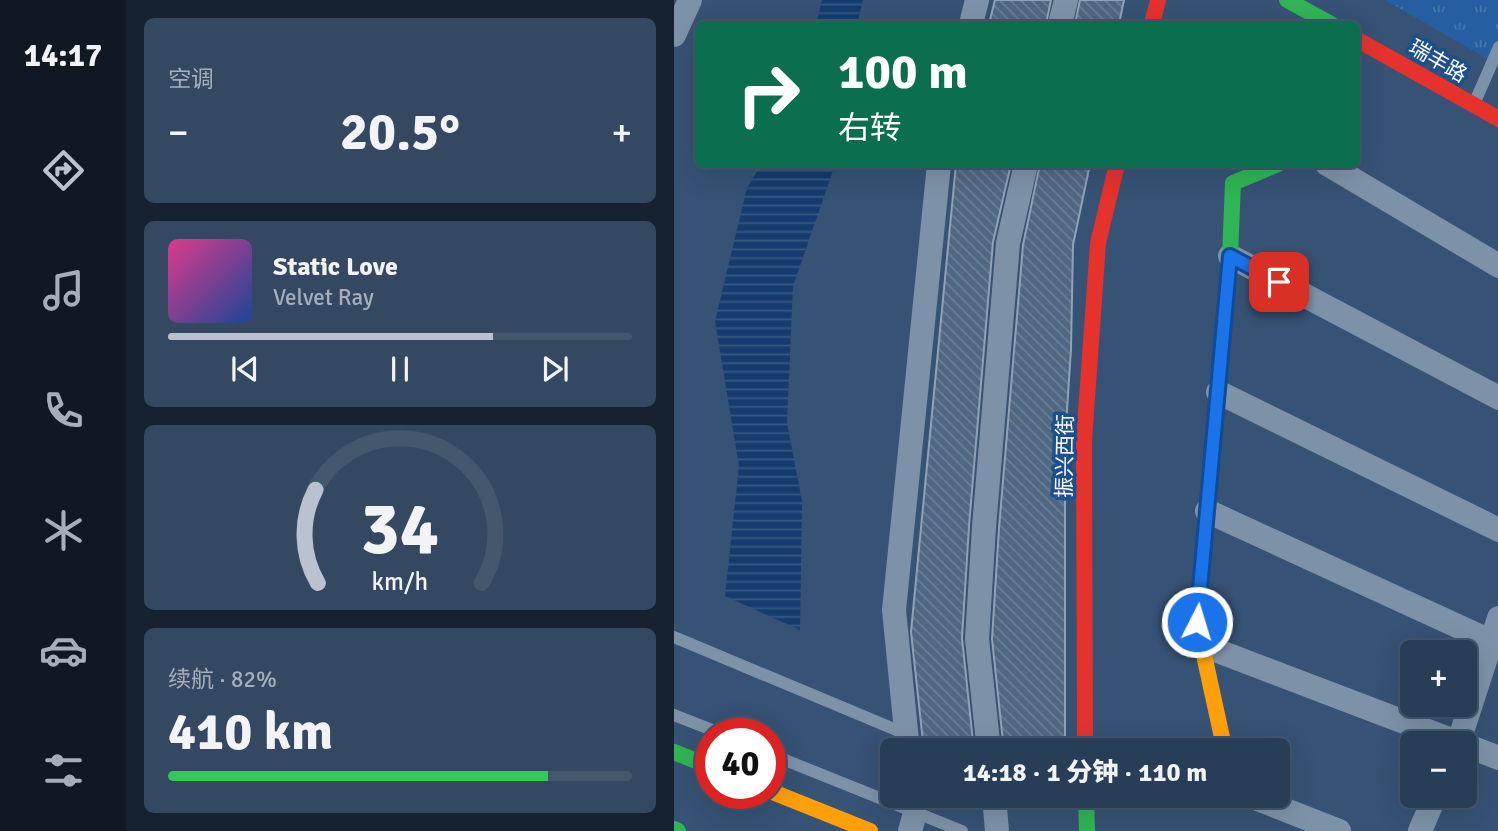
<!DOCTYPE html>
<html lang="zh">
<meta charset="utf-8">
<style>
:root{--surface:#283e57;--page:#344961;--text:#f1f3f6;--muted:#a5aeba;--line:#44576d;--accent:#b9c2ce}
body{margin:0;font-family:Signika,"Noto Sans SC",sans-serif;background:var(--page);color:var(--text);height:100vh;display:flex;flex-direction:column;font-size:26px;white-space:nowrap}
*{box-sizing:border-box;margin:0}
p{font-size:23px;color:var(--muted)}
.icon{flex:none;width:38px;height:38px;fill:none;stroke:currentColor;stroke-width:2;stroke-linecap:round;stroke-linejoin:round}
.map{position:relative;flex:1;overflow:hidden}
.details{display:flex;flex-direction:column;gap:18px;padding:18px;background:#162230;width:548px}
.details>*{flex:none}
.banner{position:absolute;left:21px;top:21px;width:665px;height:147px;border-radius:10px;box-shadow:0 7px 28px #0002,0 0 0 2px var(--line);background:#0b6e4f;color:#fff;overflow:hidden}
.fabs{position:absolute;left:726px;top:640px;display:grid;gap:14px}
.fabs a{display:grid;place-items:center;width:77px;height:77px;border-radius:10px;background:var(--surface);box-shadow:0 7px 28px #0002,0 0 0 2px var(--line);font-size:35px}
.speed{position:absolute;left:21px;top:718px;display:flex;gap:14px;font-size:35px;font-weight:700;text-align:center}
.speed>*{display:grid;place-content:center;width:91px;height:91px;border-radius:50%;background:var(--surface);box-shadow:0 7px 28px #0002,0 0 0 2px var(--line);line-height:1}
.speed .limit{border:10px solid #d22;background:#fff;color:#111}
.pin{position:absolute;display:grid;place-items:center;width:60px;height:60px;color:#fff;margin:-30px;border-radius:14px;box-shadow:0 4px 10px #0006}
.me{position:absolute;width:77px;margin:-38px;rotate:5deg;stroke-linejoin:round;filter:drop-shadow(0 0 5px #0008)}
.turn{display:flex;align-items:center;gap:24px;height:147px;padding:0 28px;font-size:32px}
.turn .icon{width:91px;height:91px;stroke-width:2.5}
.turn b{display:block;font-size:49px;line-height:60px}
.big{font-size:52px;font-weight:800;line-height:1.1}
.details .widget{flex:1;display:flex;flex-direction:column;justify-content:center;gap:10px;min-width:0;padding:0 24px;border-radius:10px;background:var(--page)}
.details .dial{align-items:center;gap:0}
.dial svg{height:182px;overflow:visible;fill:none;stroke:var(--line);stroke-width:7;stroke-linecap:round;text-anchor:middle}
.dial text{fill:var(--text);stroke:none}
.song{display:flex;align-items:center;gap:21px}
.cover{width:84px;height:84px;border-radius:10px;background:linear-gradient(135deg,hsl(330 70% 55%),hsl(220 70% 35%))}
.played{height:7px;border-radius:4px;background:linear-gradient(90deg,var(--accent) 70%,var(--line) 70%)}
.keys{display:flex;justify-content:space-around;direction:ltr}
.heat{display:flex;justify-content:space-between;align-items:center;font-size:38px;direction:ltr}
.charge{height:10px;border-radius:5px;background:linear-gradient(90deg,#34c759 82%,var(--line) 0)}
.trip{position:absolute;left:206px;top:738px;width:410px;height:70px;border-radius:10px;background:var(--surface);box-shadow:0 7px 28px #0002,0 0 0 2px var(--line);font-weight:800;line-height:70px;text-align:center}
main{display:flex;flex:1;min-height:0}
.dock{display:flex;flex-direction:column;width:126px;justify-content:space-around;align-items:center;background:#101923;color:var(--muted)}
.dock .icon{width:49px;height:49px}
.dock .on{color:var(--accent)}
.dock b{font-size:32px;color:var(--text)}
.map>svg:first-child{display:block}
</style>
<main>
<nav class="dock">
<b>14:17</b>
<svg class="icon on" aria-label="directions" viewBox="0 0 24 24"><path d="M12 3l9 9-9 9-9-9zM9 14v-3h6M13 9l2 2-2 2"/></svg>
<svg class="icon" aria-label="music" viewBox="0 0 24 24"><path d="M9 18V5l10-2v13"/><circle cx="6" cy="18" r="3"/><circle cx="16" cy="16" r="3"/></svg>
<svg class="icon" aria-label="phone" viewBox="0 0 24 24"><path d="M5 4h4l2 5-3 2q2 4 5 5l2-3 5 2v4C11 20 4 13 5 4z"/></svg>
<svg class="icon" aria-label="climate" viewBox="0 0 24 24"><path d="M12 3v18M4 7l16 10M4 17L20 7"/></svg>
<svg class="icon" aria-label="car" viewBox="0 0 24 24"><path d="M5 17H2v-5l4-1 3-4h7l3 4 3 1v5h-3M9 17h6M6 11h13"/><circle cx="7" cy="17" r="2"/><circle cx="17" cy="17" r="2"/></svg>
<svg class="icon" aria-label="filters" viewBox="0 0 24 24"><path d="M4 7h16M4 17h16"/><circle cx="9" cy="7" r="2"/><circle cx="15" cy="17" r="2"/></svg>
</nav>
<section class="details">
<div class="widget"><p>空调</p>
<div class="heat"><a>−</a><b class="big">20.5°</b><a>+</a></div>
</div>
<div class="widget">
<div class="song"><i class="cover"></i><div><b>Static Love</b><p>Velvet Ray</p></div></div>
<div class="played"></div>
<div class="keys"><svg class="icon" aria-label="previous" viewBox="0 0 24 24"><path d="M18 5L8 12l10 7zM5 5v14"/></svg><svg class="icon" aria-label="pause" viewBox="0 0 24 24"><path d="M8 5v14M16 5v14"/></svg><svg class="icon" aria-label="next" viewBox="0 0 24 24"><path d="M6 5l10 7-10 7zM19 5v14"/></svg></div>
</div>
<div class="widget dial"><svg viewBox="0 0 100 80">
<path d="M14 69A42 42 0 1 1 86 69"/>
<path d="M14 69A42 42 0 0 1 13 28" stroke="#b9c2ce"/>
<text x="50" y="56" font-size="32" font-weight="700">34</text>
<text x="50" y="72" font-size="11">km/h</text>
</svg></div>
<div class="widget"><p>续航 · 82%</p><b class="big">410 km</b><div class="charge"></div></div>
</section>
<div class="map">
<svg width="825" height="831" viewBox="0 0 825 831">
<defs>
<pattern id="park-tufts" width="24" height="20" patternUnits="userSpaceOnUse" patternTransform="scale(1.75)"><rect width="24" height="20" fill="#265fa1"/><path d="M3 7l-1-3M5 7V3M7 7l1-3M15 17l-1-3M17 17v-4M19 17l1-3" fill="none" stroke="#4777af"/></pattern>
<pattern id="water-rules" width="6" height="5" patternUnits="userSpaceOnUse" patternTransform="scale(1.75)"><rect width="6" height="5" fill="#153c6e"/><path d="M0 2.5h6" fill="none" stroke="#385984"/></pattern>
<pattern id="building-back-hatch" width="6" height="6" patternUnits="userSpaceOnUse" patternTransform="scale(1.75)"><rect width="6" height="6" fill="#506783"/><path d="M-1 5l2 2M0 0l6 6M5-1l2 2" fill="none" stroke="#6a7e96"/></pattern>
</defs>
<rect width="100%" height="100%" fill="#365274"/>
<path fill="url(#park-tufts)" d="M711,0H824V65Z"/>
<g fill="url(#water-rules)">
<path d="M148,0H189L183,24H142Z"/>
<path d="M87,165H161L119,286L113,423L128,501L126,630L51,596L65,466L41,321L73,188Z"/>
</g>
<g fill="url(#building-back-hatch)" stroke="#92a2b6" stroke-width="2">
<path d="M321,0H377L372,24H315Z"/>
<path d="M406,0H450L445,24H401Z"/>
<path d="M282,164H337L319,242L295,526L288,638L300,751H250L237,632Z"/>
<path d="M366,164H416L399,245L397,349L391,441V751H330L318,639L325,528L349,245Z"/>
</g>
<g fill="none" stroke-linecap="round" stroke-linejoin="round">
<g stroke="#7d92a8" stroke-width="12">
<path d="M800,104L825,47"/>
<path d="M0,637L232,734"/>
<path d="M0,715L46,733"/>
<path d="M96,754L288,831"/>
</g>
<g stroke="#7d92a8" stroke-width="24">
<path d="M297,24L303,0"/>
<path d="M386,24L392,0"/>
<path d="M0,35L16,0"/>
<path d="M653,164L825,266"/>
<path d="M556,256L825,398"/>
<path d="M544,392L825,530"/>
<path d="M533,511L816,641"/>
<path d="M528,645L788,744"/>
<path d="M784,744L825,618"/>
<path d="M791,745L825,758"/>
<path d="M234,751L220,610L265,164"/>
<path d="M315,751L303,639L310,527L334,243L352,164"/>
<path d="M320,796L323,831"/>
<path d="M576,796L665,831"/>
<path d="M236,831L241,813L239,796"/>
<path d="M746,831L761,796"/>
</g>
<g stroke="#30b455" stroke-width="16">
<path d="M613,0L657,24"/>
<path d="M543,398L556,256L559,183L604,164"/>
<path d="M0,752L37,767"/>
<path d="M412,796L413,831"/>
<path d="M0,829L4,831"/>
</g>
<g stroke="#ff9f0a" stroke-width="16">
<path d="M543,398L523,623L551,751"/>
<path d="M96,791L196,831"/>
</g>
<g stroke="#e5322d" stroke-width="16">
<path d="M478,24L484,0"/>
<path d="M682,39L825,119"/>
<path d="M411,751L410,441L424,243L443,164"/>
</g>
</g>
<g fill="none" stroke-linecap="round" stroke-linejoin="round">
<defs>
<path id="route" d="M523,622L556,256L605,282"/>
</defs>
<use href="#route" stroke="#114b97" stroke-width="18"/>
<use href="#route" stroke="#1a73e8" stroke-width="12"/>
</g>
<g text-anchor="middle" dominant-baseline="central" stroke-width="7" stroke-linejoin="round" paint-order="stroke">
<g font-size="21" fill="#fff" stroke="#1b4f8f">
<text transform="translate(764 61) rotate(30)">瑞丰路</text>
<text transform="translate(391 456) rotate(-89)">振兴西街</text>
</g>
</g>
</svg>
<div class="fabs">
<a>+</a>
<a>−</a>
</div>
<div class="speed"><div class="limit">40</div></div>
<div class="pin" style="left:605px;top:282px;background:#d93025"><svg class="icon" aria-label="arrive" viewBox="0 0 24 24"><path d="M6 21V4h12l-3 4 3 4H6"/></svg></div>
<svg class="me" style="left:523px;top:622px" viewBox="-20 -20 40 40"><circle r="17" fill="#1a73e8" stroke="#fff" stroke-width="3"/><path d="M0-11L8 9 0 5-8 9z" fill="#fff"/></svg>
<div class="trip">14:18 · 1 分钟 · 110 m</div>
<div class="banner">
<div class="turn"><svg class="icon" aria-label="right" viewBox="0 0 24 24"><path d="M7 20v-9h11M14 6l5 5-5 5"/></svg><div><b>100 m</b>右转</div></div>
</div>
</div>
</main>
